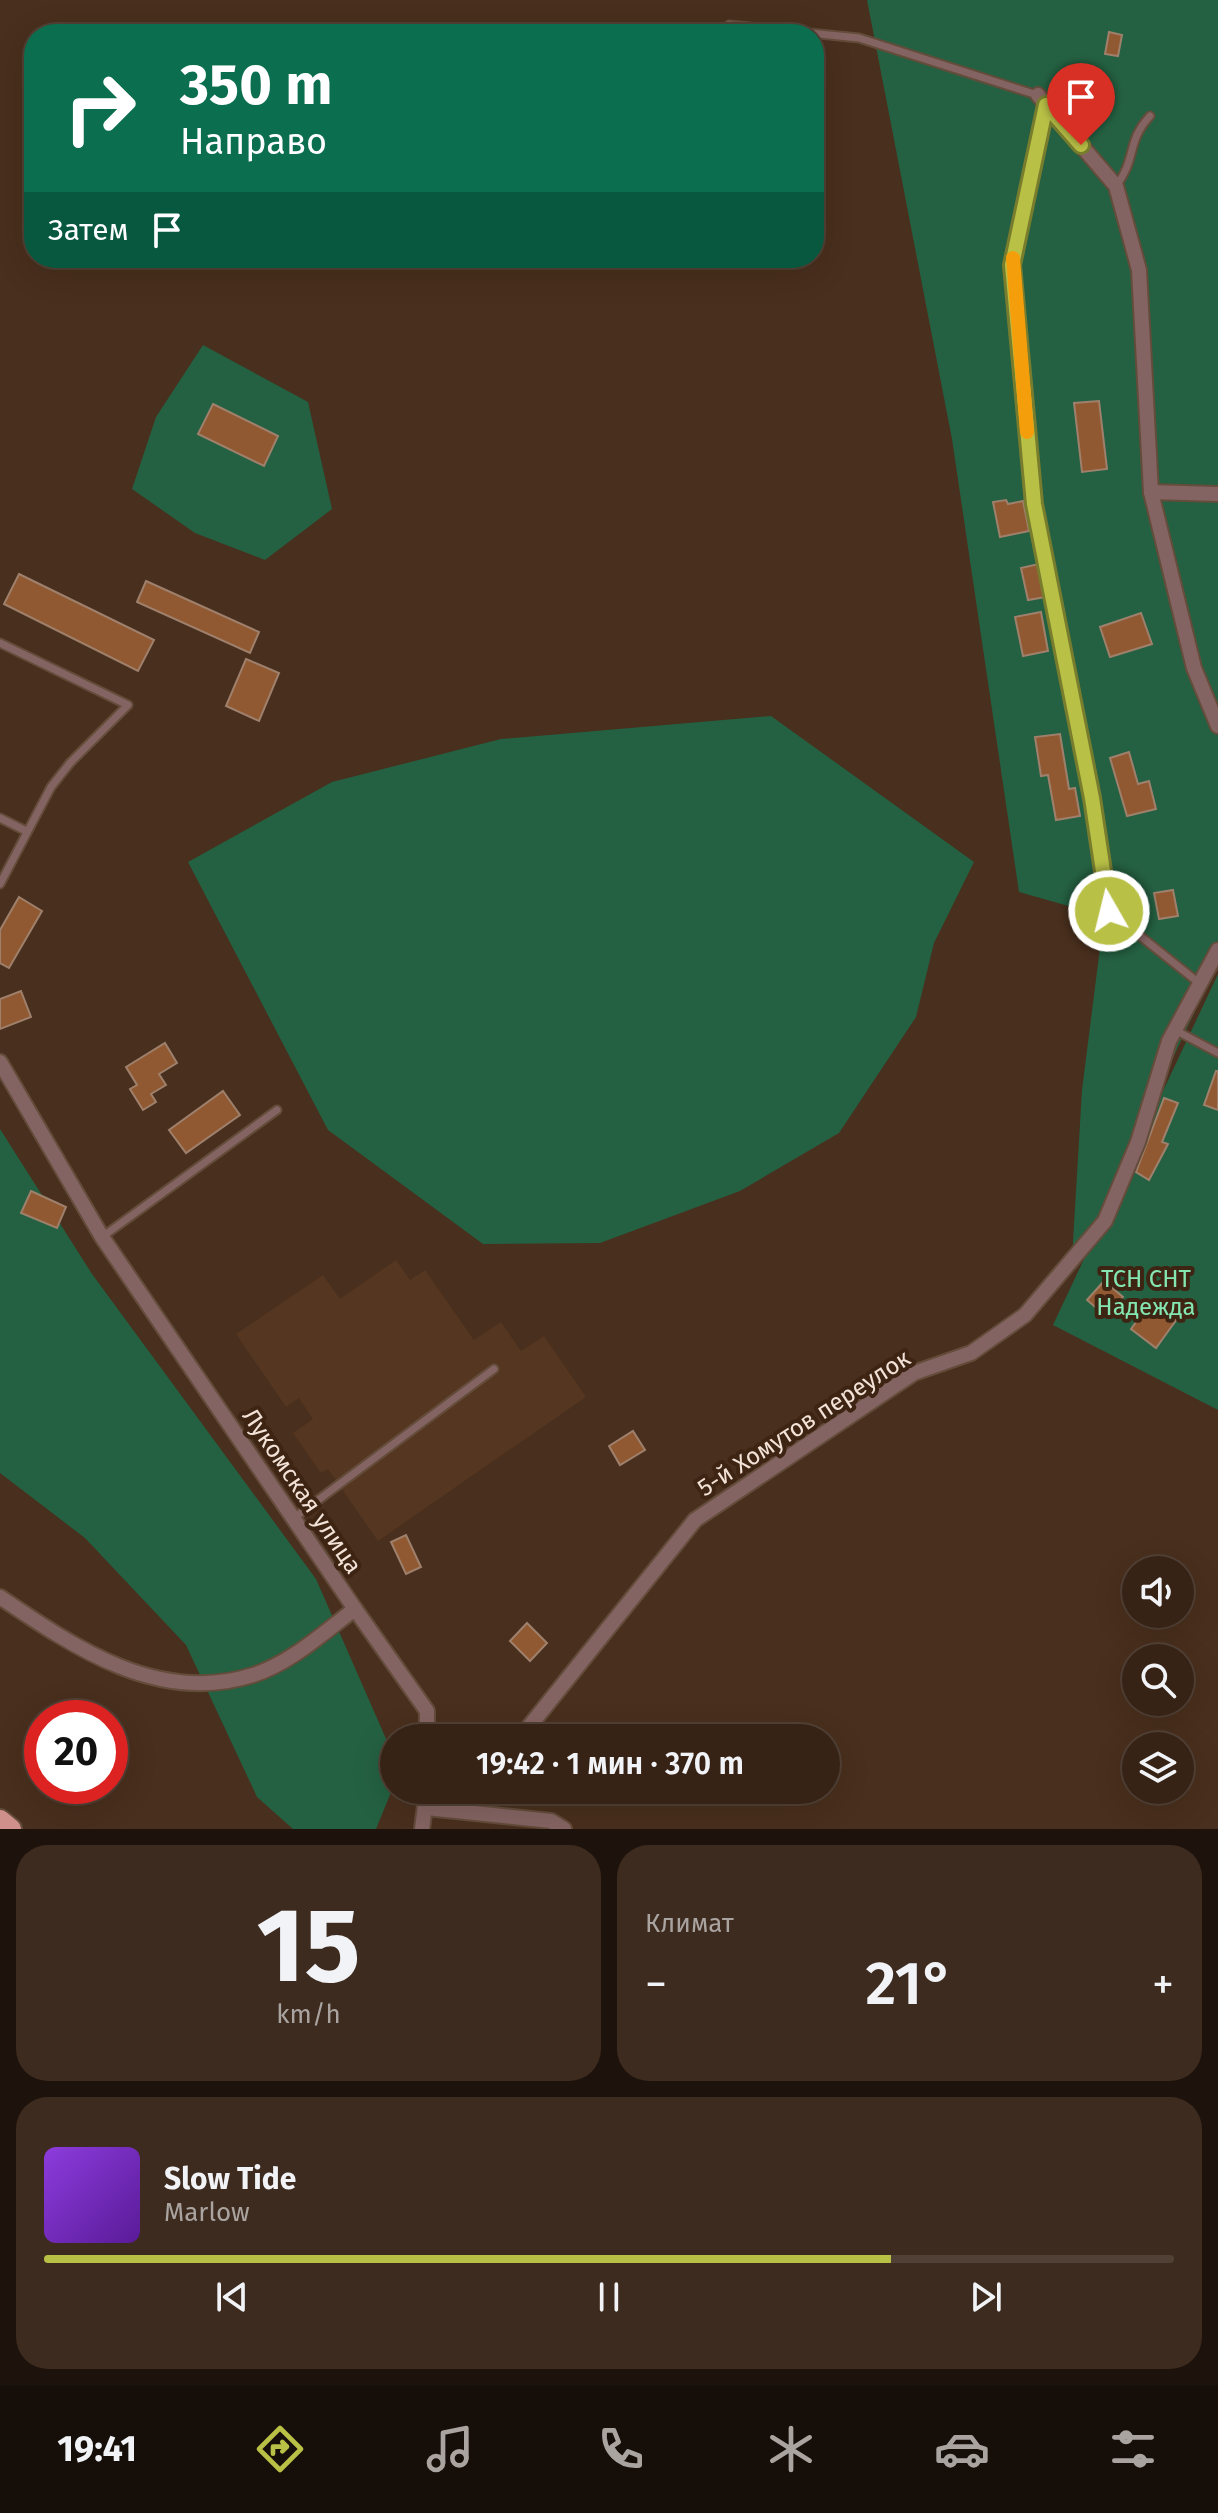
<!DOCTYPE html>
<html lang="ru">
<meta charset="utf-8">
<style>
:root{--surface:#372316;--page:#3e2b1f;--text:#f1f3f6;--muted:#aaa4a1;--line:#514035;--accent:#b9c046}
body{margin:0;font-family:"Fira Sans",sans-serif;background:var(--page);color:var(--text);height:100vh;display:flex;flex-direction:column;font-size:30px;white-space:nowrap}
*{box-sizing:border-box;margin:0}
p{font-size:26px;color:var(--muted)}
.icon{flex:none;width:44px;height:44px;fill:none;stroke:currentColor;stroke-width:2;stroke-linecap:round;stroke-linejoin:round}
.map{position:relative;height:1829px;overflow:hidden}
.sheet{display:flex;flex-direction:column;gap:16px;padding:16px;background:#1e130c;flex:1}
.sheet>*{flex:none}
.guide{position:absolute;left:24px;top:24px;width:800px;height:244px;border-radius:32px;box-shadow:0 8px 32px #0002,0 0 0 2px var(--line);background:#0b6e4f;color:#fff;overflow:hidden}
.controls{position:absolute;left:1122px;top:1556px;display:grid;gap:16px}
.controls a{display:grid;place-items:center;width:72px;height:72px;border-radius:50%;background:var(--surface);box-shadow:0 8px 32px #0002,0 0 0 2px var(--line);font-size:40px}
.speed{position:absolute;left:24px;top:1700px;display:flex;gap:16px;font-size:40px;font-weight:700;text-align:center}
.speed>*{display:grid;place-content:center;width:104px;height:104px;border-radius:50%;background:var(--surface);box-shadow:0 8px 32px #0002,0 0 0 2px var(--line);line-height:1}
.speed .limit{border:12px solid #d22;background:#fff;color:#111}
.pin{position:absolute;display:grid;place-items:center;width:68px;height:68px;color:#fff;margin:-82px -34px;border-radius:50% 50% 50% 0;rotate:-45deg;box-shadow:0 0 8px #0007}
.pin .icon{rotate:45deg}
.me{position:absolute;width:88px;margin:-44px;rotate:352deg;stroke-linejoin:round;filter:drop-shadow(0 0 6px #0008)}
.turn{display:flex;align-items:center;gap:28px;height:168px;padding:0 24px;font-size:36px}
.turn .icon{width:104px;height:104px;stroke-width:2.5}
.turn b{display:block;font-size:56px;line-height:68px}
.then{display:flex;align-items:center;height:76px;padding:0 24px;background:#0003;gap:16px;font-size:30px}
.big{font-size:60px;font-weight:600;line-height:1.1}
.sheet .tile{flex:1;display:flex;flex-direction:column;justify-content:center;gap:12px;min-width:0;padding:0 28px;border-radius:32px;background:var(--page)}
.sheet .dial{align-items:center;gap:0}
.dial b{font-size:104px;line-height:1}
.song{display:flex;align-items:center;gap:24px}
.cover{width:96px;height:96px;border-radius:12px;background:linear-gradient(135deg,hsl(270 70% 55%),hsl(270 70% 35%))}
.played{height:8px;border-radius:4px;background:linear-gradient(90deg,var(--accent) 75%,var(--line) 75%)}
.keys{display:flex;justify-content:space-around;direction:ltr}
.heat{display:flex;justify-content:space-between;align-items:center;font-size:44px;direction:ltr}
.sheet .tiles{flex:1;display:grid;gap:16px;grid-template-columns:1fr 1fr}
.tile:last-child{grid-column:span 2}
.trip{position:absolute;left:380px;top:1724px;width:460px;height:80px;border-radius:40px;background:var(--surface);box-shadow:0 8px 32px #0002,0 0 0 2px var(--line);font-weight:600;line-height:80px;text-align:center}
.menu{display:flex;height:128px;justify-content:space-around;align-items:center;background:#160e09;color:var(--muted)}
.menu .icon{width:56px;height:56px}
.menu .on{color:var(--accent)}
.menu b{font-size:36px;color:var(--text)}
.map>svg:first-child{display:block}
</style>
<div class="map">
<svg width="1218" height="1829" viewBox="0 0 1218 1829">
<rect width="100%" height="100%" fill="#492f1d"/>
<path fill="#553620" d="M396,1260L410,1280L425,1270L474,1340L501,1322L521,1351L544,1336L586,1397L378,1541L328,1469L321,1473L293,1433L313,1419L299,1398L286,1407L236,1334L323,1275L340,1299Z"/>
<g fill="#246142">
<path d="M867,0H1218V962L1071,1275L1082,1090L1104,916L1019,892L952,439Z"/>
<path d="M203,345L308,402L332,509L265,560L195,533L132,489L156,417Z"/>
<path d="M771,716L974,862L934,943L916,1017L839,1133L740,1191L600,1243L483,1244L328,1130L188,862L332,782L501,739Z"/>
<path d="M1218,974V1410L1053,1325Z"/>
<path d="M0,1129L92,1274L316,1579L394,1757V1785L376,1829H293L257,1797L186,1645L85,1538L0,1473Z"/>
</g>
<g fill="#915931" stroke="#9e806c" stroke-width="2">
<path d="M1109,32L1122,35L1118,56L1105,54Z"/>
<path d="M1099,401L1107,469L1082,472L1074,403Z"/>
<path d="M213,404L278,436L264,466L198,434Z"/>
<path d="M1006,500L1008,504L1023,501L1029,531L1000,537L993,502Z"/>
<path d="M1039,564L1046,597L1028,600L1021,568Z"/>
<path d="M19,574L154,640L138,671L4,604Z"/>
<path d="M146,581L259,632L250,653L137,602Z"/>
<path d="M1041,612L1048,651L1023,656L1015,617Z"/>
<path d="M1141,613L1152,644L1110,657L1100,627Z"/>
<path d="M246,659L279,673L259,721L226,706Z"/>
<path d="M1060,734L1069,789L1075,788L1080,816L1056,820L1048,775L1041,776L1035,737Z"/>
<path d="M1129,752L1138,784L1149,781L1156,809L1127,816L1110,758Z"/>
<path d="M1173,890L1178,916L1159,919L1154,893Z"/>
<path d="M19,897L42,911L9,968L0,963V930Z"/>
<path d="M21,991L31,1017L0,1029V999Z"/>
<path d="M165,1043L177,1063L159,1074L166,1085L151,1094L156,1102L143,1110L130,1089L137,1085L126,1067Z"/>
<path d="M1216,1071H1218V1110L1204,1105Z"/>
<path d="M223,1091L240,1115L186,1153L169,1130Z"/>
<path d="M1164,1098L1178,1103L1162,1142L1168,1144L1149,1180L1136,1172Z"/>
<path d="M31,1191L66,1207L57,1228L21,1213Z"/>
<path d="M1104,1281L1123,1297L1107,1317L1087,1300Z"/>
<path d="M1152,1300L1177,1319L1156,1348L1131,1329Z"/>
<path d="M633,1431L645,1450L620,1465L609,1446Z"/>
<path d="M406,1535L421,1567L406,1574L391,1542Z"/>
<path d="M527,1623L547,1643L530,1661L510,1641Z"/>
</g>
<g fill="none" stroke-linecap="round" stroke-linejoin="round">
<defs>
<g id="service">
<path d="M729,25L859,38L1037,95"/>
<path d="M1046,107L1012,265L1034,504L1092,798L1109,911L1199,983"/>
<path d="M1116,186C1137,159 1126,142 1150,116"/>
<path d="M0,643L128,705L70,763L51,787L0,884"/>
<path d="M0,818L26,831"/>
<path d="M1175,1030L1218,1053"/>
<path d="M102,1237L277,1110"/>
<path d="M294,1518L494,1369"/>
</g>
<g id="minor">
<path d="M1038,95L1116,186L1139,270L1151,492L1194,668L1218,726"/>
<path d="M1151,492L1218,494"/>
<path d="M0,1062L102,1237L355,1609C324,1632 291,1663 253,1675C159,1705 75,1648 0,1597"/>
<path d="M355,1609L427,1711V1738"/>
<path d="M520,1738L695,1520L914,1373L971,1353L1025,1315L1105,1221L1138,1142L1169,1041L1218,950"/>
<path d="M427,1808L551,1821L564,1829"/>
<path d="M461,1811L478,1790"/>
<path d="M422,1829L427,1790"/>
</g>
<path id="primary" d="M0,1820L11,1829"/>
</defs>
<use href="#service" stroke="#644c3b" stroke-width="11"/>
<use href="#minor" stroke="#644c3b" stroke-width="18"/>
<use href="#primary" stroke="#644c3b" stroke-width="24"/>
<use href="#service" stroke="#846462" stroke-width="7"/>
<use href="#minor" stroke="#846462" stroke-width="14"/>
<use href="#primary" stroke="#cf908c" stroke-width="20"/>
</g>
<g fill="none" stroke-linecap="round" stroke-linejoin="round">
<defs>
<path id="route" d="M1081,145L1046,105L1012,265L1034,504L1092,798L1109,911"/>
</defs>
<use href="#route" stroke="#787d2e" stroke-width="20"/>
<use href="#route" stroke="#b9c046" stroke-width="14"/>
<path stroke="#f59e0b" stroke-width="14" d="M1013,258L1027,432"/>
</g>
<g text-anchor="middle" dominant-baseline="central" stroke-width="8" stroke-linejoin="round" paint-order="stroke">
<g font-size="24" fill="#84e6b0" stroke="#3e2513">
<text x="1146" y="1279">ТСН СНТ<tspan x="1146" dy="28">Надежда</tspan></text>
</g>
<g font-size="24" fill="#f3e2d7" stroke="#3e2513">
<text transform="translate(804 1423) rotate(-33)">5-й Хомутов переулок</text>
<text transform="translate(302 1491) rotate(56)">Лукомская улица</text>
</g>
</g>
</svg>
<div class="controls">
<a><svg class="icon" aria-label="sound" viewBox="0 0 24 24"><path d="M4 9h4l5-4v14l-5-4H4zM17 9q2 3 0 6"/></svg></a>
<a><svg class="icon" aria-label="search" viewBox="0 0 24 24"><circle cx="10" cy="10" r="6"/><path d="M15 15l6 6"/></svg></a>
<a><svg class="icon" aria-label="layers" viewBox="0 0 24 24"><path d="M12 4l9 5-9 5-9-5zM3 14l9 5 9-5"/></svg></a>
</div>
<div class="speed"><div class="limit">20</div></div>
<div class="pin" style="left:1081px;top:145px;background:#d93025"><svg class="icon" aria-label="arrive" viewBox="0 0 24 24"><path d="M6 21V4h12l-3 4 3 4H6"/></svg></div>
<svg class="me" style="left:1109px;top:911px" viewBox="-20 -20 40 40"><circle r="17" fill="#b9c046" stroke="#fff" stroke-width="3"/><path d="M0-11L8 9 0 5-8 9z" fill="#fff"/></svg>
<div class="trip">19:42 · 1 мин · 370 m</div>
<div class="guide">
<div class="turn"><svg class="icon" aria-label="right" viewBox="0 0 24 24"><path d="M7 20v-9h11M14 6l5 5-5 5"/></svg><div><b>350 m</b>Направо</div></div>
<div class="then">Затем<svg class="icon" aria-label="arrive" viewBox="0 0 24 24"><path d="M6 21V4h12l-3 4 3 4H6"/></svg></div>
</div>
</div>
<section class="sheet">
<div class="tiles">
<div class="tile dial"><b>15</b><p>km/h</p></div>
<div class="tile"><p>Климат</p>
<div class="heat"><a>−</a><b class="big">21°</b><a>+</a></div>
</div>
<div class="tile">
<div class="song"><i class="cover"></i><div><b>Slow Tide</b><p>Marlow</p></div></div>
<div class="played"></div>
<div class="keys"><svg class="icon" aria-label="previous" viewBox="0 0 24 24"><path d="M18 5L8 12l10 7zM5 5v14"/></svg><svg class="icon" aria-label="pause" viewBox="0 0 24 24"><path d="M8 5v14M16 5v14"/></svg><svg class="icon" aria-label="next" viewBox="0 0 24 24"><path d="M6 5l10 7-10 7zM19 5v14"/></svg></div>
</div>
</div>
</section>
<nav class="menu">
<b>19:41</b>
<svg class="icon on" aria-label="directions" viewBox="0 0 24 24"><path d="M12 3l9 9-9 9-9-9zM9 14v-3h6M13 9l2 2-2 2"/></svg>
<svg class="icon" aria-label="music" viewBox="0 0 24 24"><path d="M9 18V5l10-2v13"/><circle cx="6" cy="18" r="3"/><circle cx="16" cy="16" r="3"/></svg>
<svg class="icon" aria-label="phone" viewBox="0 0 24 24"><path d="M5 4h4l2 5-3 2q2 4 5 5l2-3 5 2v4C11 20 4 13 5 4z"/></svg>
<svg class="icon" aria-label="climate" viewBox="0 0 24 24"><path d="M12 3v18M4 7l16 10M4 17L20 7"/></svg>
<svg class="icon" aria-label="car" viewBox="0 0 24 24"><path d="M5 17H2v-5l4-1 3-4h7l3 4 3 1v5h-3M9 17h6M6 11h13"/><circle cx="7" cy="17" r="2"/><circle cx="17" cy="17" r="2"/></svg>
<svg class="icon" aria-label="filters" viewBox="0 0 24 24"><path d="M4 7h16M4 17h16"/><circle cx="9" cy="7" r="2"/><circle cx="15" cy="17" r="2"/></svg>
</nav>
